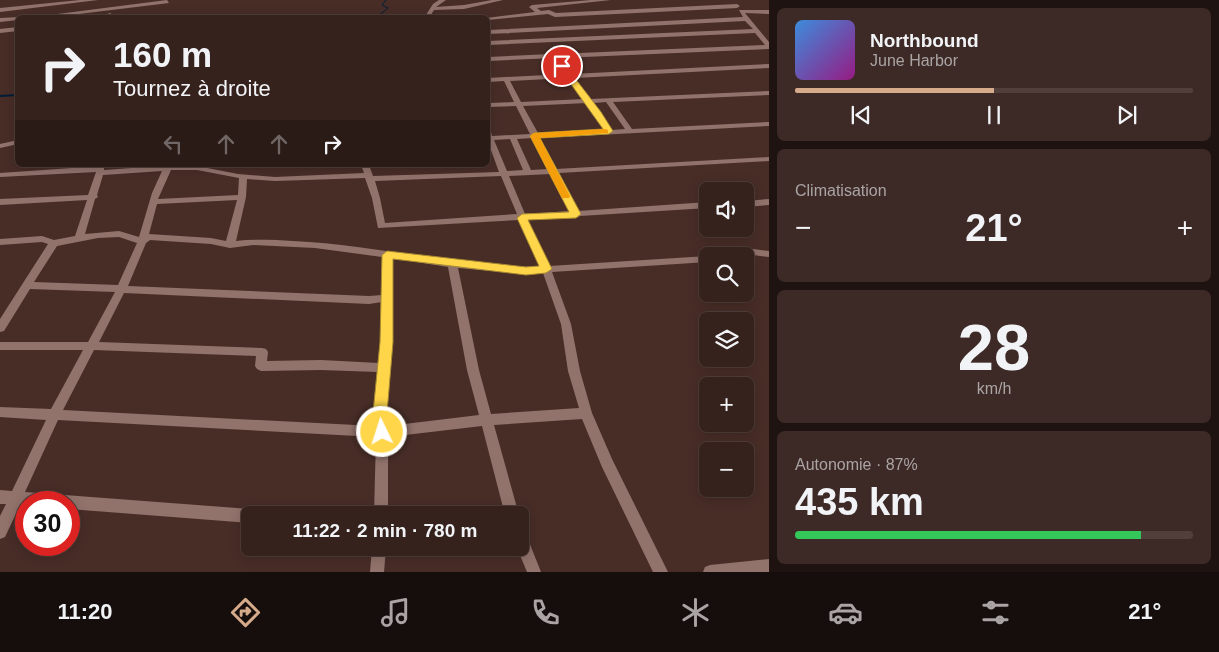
<!DOCTYPE html>
<html lang="fr">
<meta charset="utf-8">
<style>
:root{--surface:#36221d;--page:#3d2a26;--text:#f1f3f6;--muted:#aaa4a4;--line:#503f3b;--accent:#d6ab8b}
body{margin:0;font-family:Arial,sans-serif;background:var(--page);color:var(--text);height:100vh;display:flex;flex-direction:column;font-size:19px;white-space:nowrap}
*{box-sizing:border-box;margin:0}
p{font-size:16px;color:var(--muted)}
.icon{flex:none;width:28px;height:28px;fill:none;stroke:currentColor;stroke-width:2;stroke-linecap:round;stroke-linejoin:round}
.map{position:relative;flex:1;overflow:hidden}
.drawer{display:flex;flex-direction:column;gap:8px;padding:8px;background:#1e1310;width:450px}
.drawer>*{flex:none}
.guide{position:absolute;left:15px;top:15px;width:475px;height:152px;border-radius:8px;box-shadow:0 2px 12px #0003,0 0 0 1px var(--line);background:#36221d;color:var(--text);overflow:hidden}
.tools{position:absolute;left:699px;top:182px;display:grid;gap:10px}
.tools a{display:grid;place-items:center;width:55px;height:55px;border-radius:8px;background:var(--surface);box-shadow:0 2px 12px #0003,0 0 0 1px var(--line);font-size:25px}
.speed{position:absolute;left:15px;top:491px;display:flex;gap:10px;font-size:25px;font-weight:700;text-align:center}
.speed>*{display:grid;place-content:center;width:65px;height:65px;border-radius:50%;background:var(--surface);box-shadow:0 2px 12px #0003,0 0 0 1px var(--line);line-height:1}
.speed .limit{border:8px solid #d22;background:#fff;color:#111}
.pin{position:absolute;display:grid;place-items:center;width:42px;height:42px;color:#fff;margin:-21px;border:2px solid #fff;border-radius:50%;box-shadow:0 1px 5px #0007}
.me{position:absolute;width:55px;margin:-28px;rotate:356deg;stroke-linejoin:round;filter:drop-shadow(0 0 4px #0008)}
.turn{display:flex;align-items:center;gap:18px;height:105px;padding:0 15px;font-size:22px}
.turn .icon{width:65px;height:65px;stroke-width:2.5}
.turn b{display:block;font-size:35px;line-height:42px}
.lanes{display:flex;align-items:center;height:48px;padding:0 15px;background:#0003;justify-content:center;gap:25px;direction:ltr}
.lanes .off{opacity:.35}
.big{font-size:38px;font-weight:600;line-height:1.1}
.drawer .card{flex:1;display:flex;flex-direction:column;justify-content:center;gap:8px;min-width:0;padding:0 18px;border-radius:8px;background:var(--page)}
.drawer .dial{align-items:center;gap:0}
.dial b{font-size:65px;line-height:1}
.song{display:flex;align-items:center;gap:15px}
.cover{width:60px;height:60px;border-radius:8px;background:linear-gradient(135deg,hsl(210 70% 55%),hsl(310 70% 35%))}
.played{height:5px;border-radius:2px;background:linear-gradient(90deg,var(--accent) 50%,var(--line) 50%)}
.keys{display:flex;justify-content:space-around;direction:ltr}
.heat{display:flex;justify-content:space-between;align-items:center;font-size:28px;direction:ltr}
.charge{height:8px;border-radius:4px;background:linear-gradient(90deg,#34c759 87%,var(--line) 0)}
.trip{position:absolute;left:241px;top:506px;width:288px;height:50px;border-radius:8px;background:var(--surface);box-shadow:0 2px 12px #0003,0 0 0 1px var(--line);font-weight:600;line-height:50px;text-align:center}
.tab-bar{display:flex;height:80px;justify-content:space-around;align-items:center;background:#160e0c;color:var(--muted)}
.tab-bar .icon{width:35px;height:35px}
.tab-bar .on{color:var(--accent)}
.tab-bar b{font-size:22px;color:var(--text)}
main{display:flex;flex:1;min-height:0}
.map>svg:first-child{display:block}
</style>
<main>
<div class="map">
<svg width="769" height="572" viewBox="0 0 769 572">
<rect width="100%" height="100%" fill="#482d27"/>
<g fill="none" stroke-linecap="round" stroke-linejoin="round">
<path stroke="#011c39" stroke-width="1" d="M376,18L388,8L382,5L386,0"/>
<path stroke="#011c39" stroke-width="2" d="M0,96L18,95"/>
<g fill="#92736c" fill-rule="evenodd">
<path d="M80,0H98L0,12V8Z"/>
<path d="M167,0L169,3L46,18H26Z"/>
<path d="M439,0H446L436,7L464,5L492,0H503L464,9L434,10L429,18H424L433,4Z"/>
<path d="M591,0H611L537,8L541,11L549,10L556,13L737,4L740,6L737,8L555,17L548,14L488,20L486,18L535,12L529,7L532,5Z"/>
<path d="M739,10H769V14L745,13L769,42V49L560,58L572,74L769,64V68L575,78L591,99L769,91V95L613,102L632,129L769,122V126L540,138L556,169L769,157V161L559,173L578,211L708,202V208L580,216L576,218L573,216L528,219L549,266L708,256H710H708V262L552,272L571,324L580,371L592,413L612,459L668,572H653L602,467L582,419L494,425L519,515H505L482,426L388,437V515H374L376,437L58,420L25,492L250,509L255,511L257,515H250V523L69,509V502H26V506L20,505L5,537L0,539V516L6,504H0V490L12,491L46,420L0,417V407L51,409L83,350H0V342H88L115,292L30,289L4,331L0,332V319L48,244L42,242L0,245V239L42,236L54,240L75,236L87,200L0,205V199L88,195L96,172L0,177V173L101,166H104V170L173,165L197,166L238,174L275,177L364,173L361,165H369L373,176L499,172L488,142V132H491L492,136L530,134L516,106L488,107V103L514,102L504,81L488,82V78L566,74L554,58L488,61V57L551,54L550,53L553,51L557,54L765,45L755,33L488,45V41L753,29L745,21L488,34V30L743,17ZM568,78L584,99L521,102L510,81ZM606,102L625,129L612,130L594,103ZM587,103L605,130L538,133L523,106ZM533,138L548,169L531,170L517,139ZM510,139L523,170L507,171L494,140ZM171,170H197L239,178L238,195L158,199ZM162,171L152,193L139,237L119,231L85,234L95,199L98,197L97,195L103,175ZM551,174L570,211L525,214L509,176ZM501,176L517,214L385,223L380,198L375,181ZM365,178L372,198L378,228L519,220L540,266C520,268 499,265 479,263C417,257 355,244 293,241C273,240 255,239 236,241L246,197L247,179L275,181ZM237,200L226,241L211,238L149,234L157,204ZM119,237L137,243L118,285L34,282L57,246L98,238ZM150,240L211,244L230,248L253,245L315,248L382,257V295L369,296L128,286L146,243ZM392,258L448,267L467,370L479,415L388,426L386,413L392,342ZM458,268L526,274L543,273L561,324L568,371L579,408L491,414L479,370ZM124,293L369,304L382,302V342L379,363L321,360L267,361L268,352L266,349L262,348L99,342ZM94,350L256,356L255,366L257,369L261,371L321,370L378,372L374,413L375,426L63,410Z"/>
<path d="M110,13L113,15L112,16L95,18Z"/>
<path d="M20,17L18,18V20L0,22V18Z"/>
<path d="M18,27V31L0,33V29Z"/>
<path d="M18,140V144L0,148V144Z"/>
<path d="M769,199V205L745,207V201Z"/>
<path d="M753,249L769,251V257L753,255L714,256L719,253Z"/>
<path d="M520,530L525,532L541,572H527L517,548H520Z"/>
<path d="M372,548H386L384,572H370Z"/>
<path d="M769,559V572H703L705,567L710,565Z"/>
</g>
</g>
<path fill="#ffd54a" stroke="#a68a30" d="M562,63L564,64L601,112L613,131L609,134L540,138L581,214L576,218L528,220L552,269L546,273L526,275L393,259V342L387,413L389,432L387,436L382,438L377,436L373,413L380,342L382,255L387,251L526,267L539,266L517,218L522,214L569,212L530,136L534,133L603,129L558,66Z"/>
<path fill="#f59e0b" d="M605,129L608,130V133L540,138L570,196L569,198H562L530,136L534,133Z"/>
</svg>
<div class="tools">
<a><svg class="icon" aria-label="sound" viewBox="0 0 24 24"><path d="M4 9h4l5-4v14l-5-4H4zM17 9q2 3 0 6"/></svg></a>
<a><svg class="icon" aria-label="search" viewBox="0 0 24 24"><circle cx="10" cy="10" r="6"/><path d="M15 15l6 6"/></svg></a>
<a><svg class="icon" aria-label="layers" viewBox="0 0 24 24"><path d="M12 4l9 5-9 5-9-5zM3 14l9 5 9-5"/></svg></a>
<a>+</a>
<a>−</a>
</div>
<div class="speed"><div class="limit">30</div></div>
<div class="pin" style="left:562px;top:66px;background:#d93025"><svg class="icon" aria-label="arrive" viewBox="0 0 24 24"><path d="M6 21V4h12l-3 4 3 4H6"/></svg></div>
<svg class="me" style="left:382px;top:432px" viewBox="-20 -20 40 40"><circle r="17" fill="#ffd54a" stroke="#fff" stroke-width="3"/><path d="M0-11L8 9 0 5-8 9z" fill="#fff"/></svg>
<div class="trip">11:22 · 2 min · 780 m</div>
<div class="guide">
<div class="turn"><svg class="icon" aria-label="right" viewBox="0 0 24 24"><path d="M7 20v-9h11M14 6l5 5-5 5"/></svg><div><b>160 m</b>Tournez à droite</div></div>
<div class="lanes"><svg class="icon off" aria-label="left" viewBox="0 0 24 24"><path d="M17 20v-9H6M10 6l-5 5 5 5"/></svg><svg class="icon off" aria-label="ahead" viewBox="0 0 24 24"><path d="M12 20V5M6 11l6-6 6 6"/></svg><svg class="icon off" aria-label="ahead" viewBox="0 0 24 24"><path d="M12 20V5M6 11l6-6 6 6"/></svg><svg class="icon" aria-label="right" viewBox="0 0 24 24"><path d="M7 20v-9h11M14 6l5 5-5 5"/></svg></div>
</div>
</div>
<section class="drawer">
<div class="card">
<div class="song"><i class="cover"></i><div><b>Northbound</b><p>June Harbor</p></div></div>
<div class="played"></div>
<div class="keys"><svg class="icon" aria-label="previous" viewBox="0 0 24 24"><path d="M18 5L8 12l10 7zM5 5v14"/></svg><svg class="icon" aria-label="pause" viewBox="0 0 24 24"><path d="M8 5v14M16 5v14"/></svg><svg class="icon" aria-label="next" viewBox="0 0 24 24"><path d="M6 5l10 7-10 7zM19 5v14"/></svg></div>
</div>
<div class="card"><p>Climatisation</p>
<div class="heat"><a>−</a><b class="big">21°</b><a>+</a></div>
</div>
<div class="card dial"><b>28</b><p>km/h</p></div>
<div class="card"><p>Autonomie · 87%</p><b class="big">435 km</b><div class="charge"></div></div>
</section>
</main>
<nav class="tab-bar">
<b>11:20</b>
<svg class="icon on" aria-label="directions" viewBox="0 0 24 24"><path d="M12 3l9 9-9 9-9-9zM9 14v-3h6M13 9l2 2-2 2"/></svg>
<svg class="icon" aria-label="music" viewBox="0 0 24 24"><path d="M9 18V5l10-2v13"/><circle cx="6" cy="18" r="3"/><circle cx="16" cy="16" r="3"/></svg>
<svg class="icon" aria-label="phone" viewBox="0 0 24 24"><path d="M5 4h4l2 5-3 2q2 4 5 5l2-3 5 2v4C11 20 4 13 5 4z"/></svg>
<svg class="icon" aria-label="climate" viewBox="0 0 24 24"><path d="M12 3v18M4 7l16 10M4 17L20 7"/></svg>
<svg class="icon" aria-label="car" viewBox="0 0 24 24"><path d="M5 17H2v-5l4-1 3-4h7l3 4 3 1v5h-3M9 17h6M6 11h13"/><circle cx="7" cy="17" r="2"/><circle cx="17" cy="17" r="2"/></svg>
<svg class="icon" aria-label="filters" viewBox="0 0 24 24"><path d="M4 7h16M4 17h16"/><circle cx="9" cy="7" r="2"/><circle cx="15" cy="17" r="2"/></svg>
<b>21°</b>
</nav>
